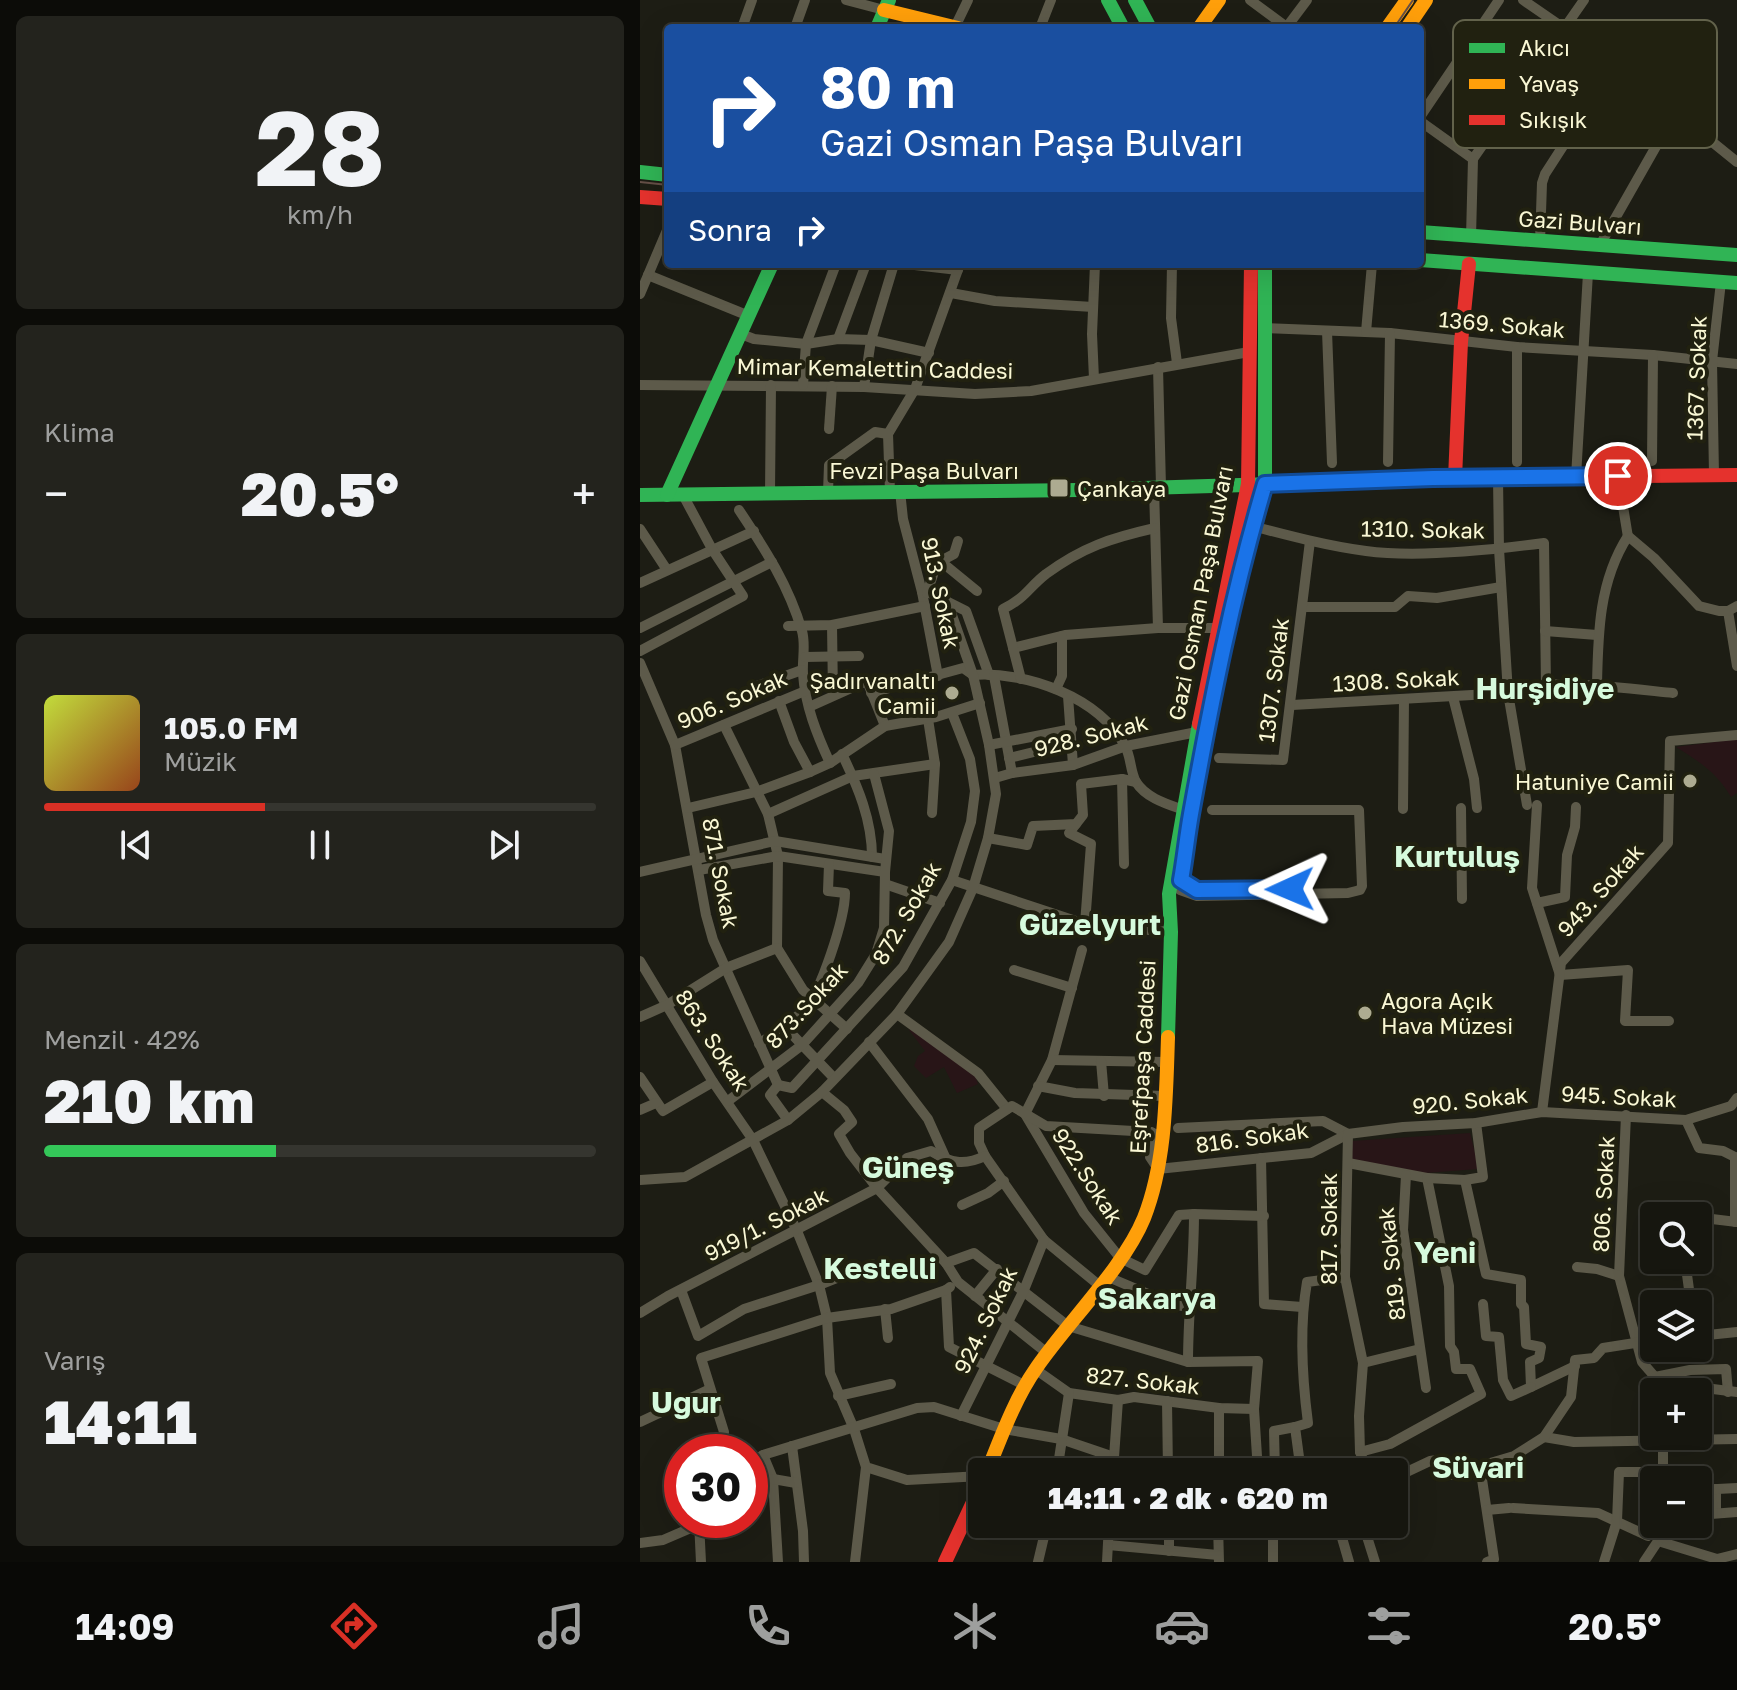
<!DOCTYPE html>
<html lang="tr">
<meta charset="utf-8">
<style>
:root{--surface:#16160f;--page:#23231d;--text:#f1f3f6;--muted:#9e9f9e;--line:#35352f;--accent:#d93025}
body{margin:0;font-family:"Golos Text",sans-serif;background:var(--page);color:var(--text);height:100vh;display:flex;flex-direction:column;font-size:30px;white-space:nowrap}
*{box-sizing:border-box;margin:0}
p{font-size:26px;color:var(--muted)}
.icon{flex:none;width:44px;height:44px;fill:none;stroke:currentColor;stroke-width:2;stroke-linecap:round;stroke-linejoin:round}
.map{position:relative;flex:1;overflow:hidden}
.drawer{display:flex;flex-direction:column;gap:16px;padding:16px;background:#0c0c08;width:640px}
.drawer>*{flex:none}
.top-card{position:absolute;left:24px;top:24px;width:760px;height:244px;border-radius:8px;box-shadow:0 8px 32px #0002,0 0 0 2px var(--line);background:#1a4fa0;color:#fff;overflow:hidden}
.buttons{position:absolute;left:1000px;top:1202px;display:grid;gap:16px}
.buttons a{display:grid;place-items:center;width:72px;height:72px;border-radius:8px;background:var(--surface);box-shadow:0 8px 32px #0002,0 0 0 2px var(--line);font-size:40px}
.speed{position:absolute;left:24px;top:1434px;display:flex;gap:16px;font-size:40px;font-weight:700;text-align:center}
.speed>*{display:grid;place-content:center;width:104px;height:104px;border-radius:50%;background:var(--surface);box-shadow:0 8px 32px #0002,0 0 0 2px var(--line);line-height:1}
.speed .limit{border:12px solid #d22;background:#fff;color:#111}
.pin{position:absolute;display:grid;place-items:center;width:68px;height:68px;color:#fff;margin:-34px;border:4px solid #fff;border-radius:50%;box-shadow:0 2px 8px #0007}
.me{position:absolute;width:88px;margin:-44px;rotate:269deg;stroke-linejoin:round;filter:drop-shadow(0 0 6px #0008)}
.turn{display:flex;align-items:center;gap:28px;height:168px;padding:0 24px;font-size:36px}
.turn .icon{width:104px;height:104px;stroke-width:2.5}
.turn b{display:block;font-size:56px;line-height:68px}
.then{display:flex;align-items:center;height:76px;padding:0 24px;background:#0003;gap:16px;font-size:30px}
.big{font-size:60px;font-weight:800;line-height:1.1}
.drawer .tile{flex:1;display:flex;flex-direction:column;justify-content:center;gap:12px;min-width:0;padding:0 28px;border-radius:12px;background:var(--page)}
.drawer .dial{align-items:center;gap:0}
.dial b{font-size:104px;line-height:1}
.song{display:flex;align-items:center;gap:24px}
.cover{width:96px;height:96px;border-radius:12px;background:linear-gradient(135deg,hsl(70 70% 55%),hsl(20 70% 35%))}
.played{height:8px;border-radius:4px;background:linear-gradient(90deg,var(--accent) 40%,var(--line) 40%)}
.keys{display:flex;justify-content:space-around;direction:ltr}
.heat{display:flex;justify-content:space-between;align-items:center;font-size:44px;direction:ltr}
.charge{height:12px;border-radius:6px;background:linear-gradient(90deg,#34c759 42%,var(--line) 0)}
.trip{position:absolute;left:328px;top:1458px;width:440px;height:80px;border-radius:8px;background:var(--surface);box-shadow:0 8px 32px #0002,0 0 0 2px var(--line);font-weight:800;line-height:80px;text-align:center}
.menu{display:flex;height:128px;justify-content:space-around;align-items:center;background:#090906;color:var(--muted)}
.menu .icon{width:56px;height:56px}
.menu .selected{color:var(--accent)}
.menu b{font-size:36px;color:var(--text)}
main{display:flex;flex:1;min-height:0}
.map>svg:first-child{display:block}
</style>
<main>
<section class="drawer">
<div class="tile dial"><b>28</b><p>km/h</p></div>
<div class="tile"><p>Klima</p>
<div class="heat"><a>−</a><b class="big">20.5°</b><a>+</a></div>
</div>
<div class="tile">
<div class="song"><i class="cover"></i><div><b>105.0 FM</b><p>Müzik</p></div></div>
<div class="played"></div>
<div class="keys"><svg class="icon" aria-label="previous" viewBox="0 0 24 24"><path d="M18 5L8 12l10 7zM5 5v14"/></svg><svg class="icon" aria-label="pause" viewBox="0 0 24 24"><path d="M8 5v14M16 5v14"/></svg><svg class="icon" aria-label="next" viewBox="0 0 24 24"><path d="M6 5l10 7-10 7zM19 5v14"/></svg></div>
</div>
<div class="tile"><p>Menzil · 42%</p><b class="big">210 km</b><div class="charge"></div></div>
<div class="tile"><p>Varış</p><b class="big">14:11</b></div>
</section>
<div class="map">
<svg width="1097" height="1562" viewBox="0 0 1097 1562">
<rect width="100%" height="100%" fill="#1d1d14"/>
<g fill="#281517">
<path d="M1097,739V793L1091,797C1077,773 1059,761 1036,747Z"/>
<path d="M273,1026L333,1070L338,1084L317,1093L304,1067L286,1078L274,1066L278,1056L285,1051L269,1030Z"/>
<path d="M830,1133L839,1169L771,1174L709,1162L712,1141Z"/>
</g>
<g fill="none" stroke-linecap="round" stroke-linejoin="round">
<g stroke="#5d5a4a" stroke-width="10">
<path d="M206,0L244,10"/>
<path d="M610,0L648,28"/>
<path d="M883,0L976,64L1097,162"/>
<path d="M315,27L328,0"/>
<path d="M102,28L112,0"/>
<path d="M155,28L165,0"/>
<path d="M400,28L411,0"/>
<path d="M646,28L667,0"/>
<path d="M780,117L859,0"/>
<path d="M780,121L833,159"/>
<path d="M831,237L833,159L944,0"/>
<path d="M900,242L902,183L905,174L976,64"/>
<path d="M960,245L1035,113"/>
<path d="M266,264L318,270"/>
<path d="M532,264L531,318L537,363"/>
<path d="M8,275L109,316"/>
<path d="M311,293L355,301L453,307"/>
<path d="M0,294L28,228"/>
<path d="M624,328L750,333L877,347L1013,355L1097,364"/>
<path d="M687,331L692,463"/>
<path d="M726,332L732,264"/>
<path d="M101,334L114,339L166,344L198,339L231,340L289,353"/>
<path d="M198,339L226,264"/>
<path d="M518,367L521,487"/>
<path d="M454,379L452,334L455,264"/>
<path d="M0,385L224,387L335,394L391,391L609,352"/>
<path d="M163,385L166,344L196,264"/>
<path d="M224,387L231,340L254,264"/>
<path d="M189,429L192,386"/>
<path d="M248,434L275,389L320,264"/>
<path d="M248,434L250,492"/>
<path d="M1012,461L1013,355"/>
<path d="M748,462L750,333"/>
<path d="M877,462V347"/>
<path d="M1074,475L1072,361L1081,282"/>
<path d="M978,476L988,537"/>
<path d="M936,477L948,273"/>
<path d="M858,478L859,549L868,693L887,805"/>
<path d="M514,488L518,628"/>
<path d="M260,491L263,519L282,592L298,676"/>
<path d="M188,492L189,465L235,432L248,434"/>
<path d="M130,493L131,385"/>
<path d="M99,510C125,549 149,586 162,631C166,645 162,659 163,674C165,705 177,735 190,763"/>
<path d="M612,526C650,536 688,546 726,551C778,558 852,550 904,543L906,686"/>
<path d="M0,529L27,570"/>
<path d="M297,563L304,564L337,591"/>
<path d="M0,583L114,531"/>
<path d="M282,592L290,593L326,611L349,675"/>
<path d="M287,593L297,563L314,554L318,541"/>
<path d="M662,607H755L768,596L797,598L861,587"/>
<path d="M1088,611L1097,666"/>
<path d="M192,625L193,695"/>
<path d="M148,626L192,625L285,606"/>
<path d="M0,628L132,562"/>
<path d="M905,631L957,635"/>
<path d="M373,648L425,635L518,628H578"/>
<path d="M0,651L103,596L72,549L43,495"/>
<path d="M165,657L219,656"/>
<path d="M0,663L35,745L66,915L73,940L138,1085"/>
<path d="M333,675C386,671 459,697 485,746C491,756 490,771 496,782C506,798 527,804 544,810"/>
<path d="M354,676L372,773"/>
<path d="M381,679L363,609C387,597 388,588 406,574C443,547 471,538 515,528"/>
<path d="M957,685C958,633 959,581 988,536L1014,558L1059,606L1079,611H1088L1097,606"/>
<path d="M117,686L162,670"/>
<path d="M416,689L422,676V636"/>
<path d="M231,693L323,668L333,675"/>
<path d="M428,696L433,765"/>
<path d="M813,697L834,779L837,808"/>
<path d="M139,701L154,742L170,772"/>
<path d="M652,705L868,693C894,675 1000,690 1033,693"/>
<path d="M169,707L227,681L245,726"/>
<path d="M288,719L295,764L292,813"/>
<path d="M84,725L128,814L138,856L137,948L163,990L207,1029"/>
<path d="M35,745L165,691"/>
<path d="M349,745L432,729"/>
<path d="M202,754C218,787 232,820 232,857"/>
<path d="M369,758L410,748"/>
<path d="M579,758L643,760L670,541"/>
<path d="M355,778L372,773L433,765L486,746L557,732"/>
<path d="M482,779L484,864"/>
<path d="M897,805L892,888L920,975L988,970L985,1021H1029"/>
<path d="M48,808L116,792L170,772L190,763L245,726L296,717L340,703"/>
<path d="M821,808L822,899"/>
<path d="M763,809L764,699"/>
<path d="M128,814L213,776L295,764"/>
<path d="M436,824L429,833L451,844L445,924"/>
<path d="M348,838L387,845L393,826L436,824L443,815L441,784L482,779L496,782"/>
<path d="M59,870L138,856L245,872V884L300,903"/>
<path d="M0,872L135,841L245,859"/>
<path d="M312,880L445,924L531,932"/>
<path d="M541,880L550,888L557,890"/>
<path d="M540,890L557,896L708,893L720,890L722,886L719,810H572"/>
<path d="M897,903L925,897L927,855L935,827L936,807"/>
<path d="M442,950L412,1060L385,1114L444,1213L480,1258L505,1270L539,1215L554,1214"/>
<path d="M0,961L73,1082L113,1140L157,1231L179,1285L187,1318L190,1373L214,1429L226,1467L267,1480L342,1476"/>
<path d="M374,970L432,988"/>
<path d="M257,1014L338,1073L367,1109"/>
<path d="M0,1017L27,1005L86,968L137,948"/>
<path d="M144,1026L193,1077"/>
<path d="M229,1042L288,1119L306,1159"/>
<path d="M119,1044C134,1033 151,1023 164,1010C181,992 205,918 205,893L188,891L189,864"/>
<path d="M412,1060L526,1062"/>
<path d="M461,1061L464,1096"/>
<path d="M0,1077L23,1111L73,1082"/>
<path d="M138,1085L152,1088L263,967L312,880L331,822L335,791L330,759L312,713"/>
<path d="M138,1085L130,1095L148,1120"/>
<path d="M398,1086L435,1093L525,1096"/>
<path d="M182,1092L204,1110L212,1122L199,1134L210,1153L237,1188L306,1263L318,1282L407,1353"/>
<path d="M88,1101L162,1045L218,983L236,954L244,928L245,872L249,831L234,774"/>
<path d="M0,1110L16,1103"/>
<path d="M902,1112L921,963L1028,843L1030,741L1097,735"/>
<path d="M986,1115L979,1276L1002,1362L1015,1377L1022,1392"/>
<path d="M1046,1120L1059,1148L1083,1151L1097,1158"/>
<path d="M538,1128L683,1121L708,1134"/>
<path d="M511,1132L510,1157L518,1169L671,1153L708,1134"/>
<path d="M621,1158L624,1304L662,1307"/>
<path d="M708,1163L787,1178L809,1286L810,1346L814,1352L816,1369H830L841,1394L750,1444L720,1452"/>
<path d="M766,1175L763,1230L786,1388"/>
<path d="M787,1178L825,1180L843,1177L836,1123"/>
<path d="M0,1180L45,1177L148,1120L182,1092L257,1014L309,942L333,888L348,838L356,794L349,745L333,675L307,601"/>
<path d="M825,1180L846,1274L881,1280V1304L884,1307L886,1344L901,1347L899,1358L890,1362L891,1387L935,1366"/>
<path d="M322,1205L348,1193L364,1181"/>
<path d="M1039,1213L1040,1216"/>
<path d="M1058,1222L1072,1219L1097,1222"/>
<path d="M1095,1222V1157"/>
<path d="M1045,1260L1051,1304"/>
<path d="M306,1263L334,1253L428,1326L548,1362L618,1361L614,1409L618,1472"/>
<path d="M278,1264L300,1257"/>
<path d="M937,1267L957,1269L979,1276"/>
<path d="M468,1277L532,1304L548,1307"/>
<path d="M460,1286L404,1240L345,1156L339,1143V1128L372,1106L406,1126L511,1132L522,1137"/>
<path d="M310,1287L306,1290L309,1347L386,1386"/>
<path d="M41,1290L58,1336L104,1309L179,1285L232,1264"/>
<path d="M335,1296L357,1269"/>
<path d="M843,1304L846,1336L859,1337L863,1380L871,1396L891,1387"/>
<path d="M245,1309L248,1338"/>
<path d="M0,1313L28,1296L237,1188L267,1158L291,1151C310,1163 324,1166 345,1156"/>
<path d="M1058,1336L1097,1332"/>
<path d="M548,1362C548,1312 554,1264 554,1214L624,1216"/>
<path d="M723,1363L780,1349"/>
<path d="M395,1369L429,1393L478,1400L494,1397L579,1408L614,1409"/>
<path d="M1015,1377L1050,1370L1086,1369L1088,1392"/>
<path d="M1052,1392L1065,1388L1097,1392"/>
<path d="M198,1396L251,1384"/>
<path d="M527,1401L528,1472"/>
<path d="M321,1416L384,1290L404,1240"/>
<path d="M0,1422L70,1389"/>
<path d="M904,1437L934,1442L1097,1439"/>
<path d="M152,1446L163,1531L164,1562"/>
<path d="M78,1452L84,1432L61,1358L187,1318L251,1309L306,1290"/>
<path d="M123,1455L133,1479L138,1562"/>
<path d="M110,1463L123,1455L277,1408L294,1407L364,1429L421,1439L474,1457"/>
<path d="M840,1466L854,1559L847,1562"/>
<path d="M417,1472L429,1393"/>
<path d="M473,1472L478,1400"/>
<path d="M579,1472V1408"/>
<path d="M635,1472L634,1431L655,1427"/>
<path d="M661,1472L655,1427L668,1423C662,1377 659,1328 667,1282L705,1277"/>
<path d="M728,1472L720,1452L719,1416L723,1363L705,1277L708,1134L763,1127L836,1123L902,1112L1046,1120L1091,1106L1097,1098"/>
<path d="M754,1478L790,1461L804,1459L810,1475L874,1456L904,1437L931,1397L935,1360L954,1358L963,1348L1014,1340"/>
<path d="M133,1479L156,1483"/>
<path d="M1023,1480V1438"/>
<path d="M1076,1489V1513"/>
<path d="M1058,1490L1097,1488"/>
<path d="M873,1508L958,1513L1008,1536"/>
<path d="M847,1510L869,1508"/>
<path d="M1058,1515L1097,1512"/>
<path d="M59,1522L61,1562"/>
<path d="M529,1524V1551"/>
<path d="M578,1524L579,1562"/>
<path d="M624,1524H642"/>
<path d="M633,1524V1562"/>
<path d="M698,1524L709,1562"/>
<path d="M723,1524L735,1562"/>
<path d="M1018,1541L1077,1559L1097,1554"/>
<path d="M0,1543L23,1540L58,1525"/>
<path d="M468,1545L578,1555"/>
<path d="M215,1562L226,1467"/>
<path d="M398,1562L407,1524"/>
<path d="M467,1562L469,1524"/>
<path d="M964,1562L977,1521L979,1472H1023"/>
<path d="M1004,1562L1018,1541L1023,1524"/>
</g>
<g stroke="#30b455" stroke-width="14">
<path d="M468,0L483,28"/>
<path d="M495,0L510,28"/>
<path d="M237,28L249,0"/>
<path d="M0,172L28,175"/>
<path d="M780,232L1097,255"/>
<path d="M780,260L1097,283"/>
<path d="M0,495L439,490L669,483"/>
<path d="M27,495L132,264"/>
<path d="M581,667L612,526L625,484V264"/>
<path d="M528,1037L531,932L529,894L559,724"/>
</g>
<g stroke="#ff9f0a" stroke-width="14">
<path d="M244,10L318,28"/>
<path d="M559,28L579,0"/>
<path d="M747,28L767,0"/>
<path d="M767,28L786,0"/>
<path d="M347,1472C361,1437 375,1398 397,1367C428,1322 484,1267 504,1218C526,1162 526,1096 528,1037"/>
</g>
<g stroke="#e5322d" stroke-width="14">
<path d="M0,197L28,199"/>
<path d="M815,478L821,342L829,264"/>
<path d="M669,483L815,478L1097,475"/>
<path d="M559,724L608,484L611,264"/>
<path d="M305,1562L342,1483"/>
</g>
<g stroke="#654f47" stroke-width="2">
<path d="M754,28L773,0"/>
<path d="M0,182L28,185"/>
</g>
</g>
<g fill="none" stroke-linecap="round" stroke-linejoin="round">
<defs>
<path id="route" d="M650,889L557,890L541,880C545,858 547,836 551,814C571,703 593,592 625,484L793,478L978,476"/>
</defs>
<use href="#route" stroke="#114b97" stroke-width="20"/>
<use href="#route" stroke="#1a73e8" stroke-width="14"/>
</g>
<g fill="#adab91" stroke="#212110" stroke-width="3">
<rect x="409" y="478" width="20" height="20" rx="4"/>
<circle cx="312" cy="693" r="8"/>
<circle cx="1050" cy="781" r="8"/>
<circle cx="725" cy="1013" r="8"/>
</g>
<g text-anchor="middle" dominant-baseline="central" stroke-width="8" stroke-linejoin="round" paint-order="stroke">
<g font-size="22" fill="#faf8d5" stroke="#212110">
<text transform="translate(940 222) rotate(4)">Gazi Bulvarı</text>
<text transform="translate(862 324) rotate(5)">1369. Sokak</text>
<text transform="translate(235 368) rotate(1)">Mimar Kemalettin Caddesi</text>
<text transform="translate(1056 378) rotate(-88)">1367. Sokak</text>
<text x="284" y="470">Fevzi Paşa Bulvarı</text>
<text transform="translate(783 529) rotate(1)">1310. Sokak</text>
<text transform="translate(301 593) rotate(78)">913. Sokak</text>
<text transform="translate(560 593) rotate(-79)">Gazi Osman Paşa Bulvarı</text>
<text transform="translate(633 680) rotate(-83)">1307. Sokak</text>
<text transform="translate(756 680) rotate(-3)">1308. Sokak</text>
<text transform="translate(92 699) rotate(-23)">906. Sokak</text>
<text transform="translate(451 735) rotate(-14)">928. Sokak</text>
<text transform="translate(81 873) rotate(79)">871. Sokak</text>
<text transform="translate(960 890) rotate(-48)">943. Sokak</text>
<text transform="translate(266 913) rotate(-60)">872. Sokak</text>
<text transform="translate(166 1005) rotate(-47)">873.Sokak</text>
<text transform="translate(73 1040) rotate(57)">863. Sokak</text>
<text transform="translate(502 1057) rotate(-87)">Eşrefpaşa Caddesi</text>
<text transform="translate(979 1096) rotate(3)">945. Sokak</text>
<text transform="translate(830 1100) rotate(-6)">920. Sokak</text>
<text transform="translate(612 1137) rotate(-8)">816. Sokak</text>
<text transform="translate(448 1176) rotate(57)">922.Sokak</text>
<text transform="translate(963 1194) rotate(-87)">806. Sokak</text>
<text transform="translate(126 1224) rotate(-27)">919/1. Sokak</text>
<text transform="translate(688 1229) rotate(-90)">817. Sokak</text>
<text transform="translate(751 1264) rotate(-96)">819. Sokak</text>
<text transform="translate(345 1320) rotate(-64)">924. Sokak</text>
<text transform="translate(503 1380) rotate(6)">827. Sokak</text>
</g>
<g font-size="22" fill="#faf8d5" stroke="#212110" text-anchor="start">
<text x="437" y="488">Çankaya</text>
<text x="296" y="680" text-anchor="end">Şadırvanaltı<tspan x="296" dy="25">Camii</tspan></text>
<text x="1034" y="781" text-anchor="end">Hatuniye Camii</text>
<text x="741" y="1000">Agora Açık<tspan x="741" dy="25">Hava Müzesi</tspan></text>
</g>
<g font-size="30" font-weight="bold" fill="#d6fadd" stroke="#212110">
<text x="905" y="688">Hurşidiye</text>
<text x="817" y="856">Kurtuluş</text>
<text x="450" y="924">Güzelyurt</text>
<text x="268" y="1167">Güneş</text>
<text x="805" y="1252">Yeni</text>
<text x="240" y="1268">Kestelli</text>
<text x="517" y="1298">Sakarya</text>
<text x="46" y="1402">Uğur</text>
<text x="838" y="1467">Süvari</text>
</g>
</g>
<rect x="813" y="20" width="264" height="128" rx="12" fill="#212110" stroke="#62624b" stroke-width="2"/>
<rect x="829" y="43" width="36" height="10" fill="#30b455"/>
<rect x="829" y="79" width="36" height="10" fill="#ff9f0a"/>
<rect x="829" y="115" width="36" height="10" fill="#e5322d"/>
<g font-size="22" fill="#faf8d5">
<text x="879" y="56">Akıcı</text>
<text x="879" y="92">Yavaş</text>
<text x="879" y="128">Sıkışık</text>
</g>
</svg>
<div class="buttons">
<a><svg class="icon" aria-label="search" viewBox="0 0 24 24"><circle cx="10" cy="10" r="6"/><path d="M15 15l6 6"/></svg></a>
<a><svg class="icon" aria-label="layers" viewBox="0 0 24 24"><path d="M12 4l9 5-9 5-9-5zM3 14l9 5 9-5"/></svg></a>
<a>+</a>
<a>−</a>
</div>
<div class="speed"><div class="limit">30</div></div>
<div class="pin" style="left:978px;top:476px;background:#d93025"><svg class="icon" aria-label="arrive" viewBox="0 0 24 24"><path d="M6 21V4h12l-3 4 3 4H6"/></svg></div>
<svg class="me" style="left:650px;top:889px" viewBox="-20 -20 40 40"><path d="M0-17L14 15 0 8-14 15z" fill="#1a73e8" stroke="#fff" stroke-width="4"/></svg>
<div class="trip">14:11 · 2 dk · 620 m</div>
<div class="top-card">
<div class="turn"><svg class="icon" aria-label="right" viewBox="0 0 24 24"><path d="M7 20v-9h11M14 6l5 5-5 5"/></svg><div><b>80 m</b>Gazi Osman Paşa Bulvarı</div></div>
<div class="then">Sonra<svg class="icon" aria-label="right" viewBox="0 0 24 24"><path d="M7 20v-9h11M14 6l5 5-5 5"/></svg></div>
</div>
</div>
</main>
<nav class="menu">
<b>14:09</b>
<svg class="icon selected" aria-label="directions" viewBox="0 0 24 24"><path d="M12 3l9 9-9 9-9-9zM9 14v-3h6M13 9l2 2-2 2"/></svg>
<svg class="icon" aria-label="music" viewBox="0 0 24 24"><path d="M9 18V5l10-2v13"/><circle cx="6" cy="18" r="3"/><circle cx="16" cy="16" r="3"/></svg>
<svg class="icon" aria-label="phone" viewBox="0 0 24 24"><path d="M5 4h4l2 5-3 2q2 4 5 5l2-3 5 2v4C11 20 4 13 5 4z"/></svg>
<svg class="icon" aria-label="climate" viewBox="0 0 24 24"><path d="M12 3v18M4 7l16 10M4 17L20 7"/></svg>
<svg class="icon" aria-label="car" viewBox="0 0 24 24"><path d="M5 17H2v-5l4-1 3-4h7l3 4 3 1v5h-3M9 17h6M6 11h13"/><circle cx="7" cy="17" r="2"/><circle cx="17" cy="17" r="2"/></svg>
<svg class="icon" aria-label="filters" viewBox="0 0 24 24"><path d="M4 7h16M4 17h16"/><circle cx="9" cy="7" r="2"/><circle cx="15" cy="17" r="2"/></svg>
<b>20.5°</b>
</nav>
